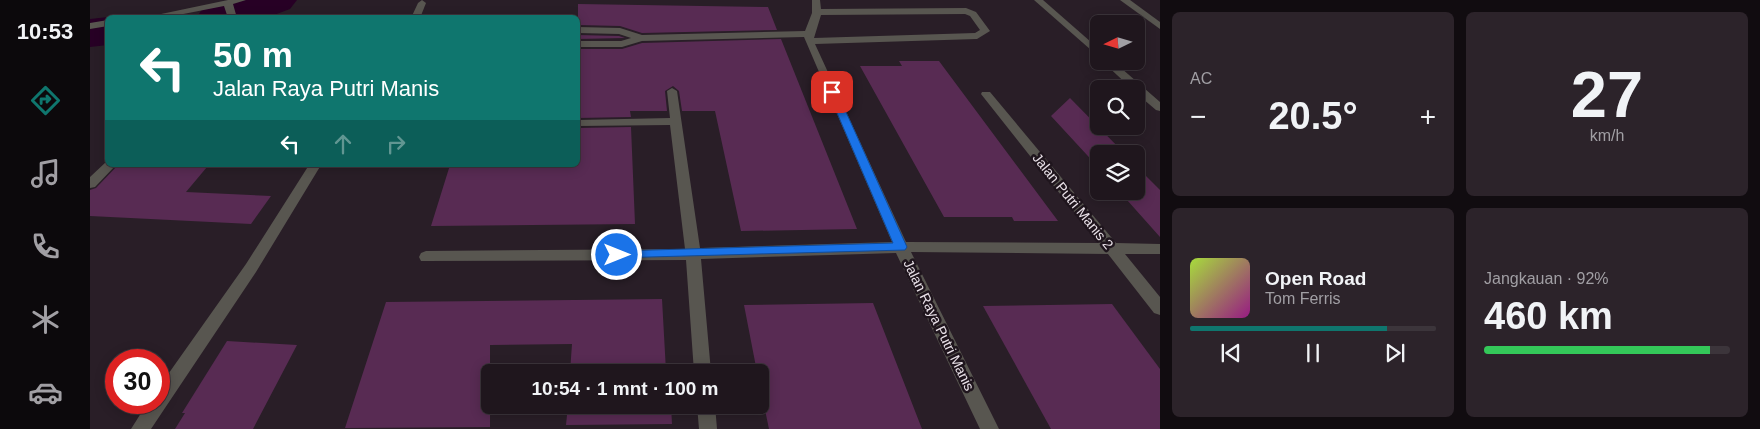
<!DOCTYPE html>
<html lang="id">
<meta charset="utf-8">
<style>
:root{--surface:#1f161d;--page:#2c232a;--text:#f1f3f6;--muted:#a19fa4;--line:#3c353b;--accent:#0f766e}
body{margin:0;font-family:Arial,sans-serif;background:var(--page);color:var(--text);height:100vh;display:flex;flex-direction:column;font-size:19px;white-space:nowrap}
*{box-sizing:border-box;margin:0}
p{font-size:16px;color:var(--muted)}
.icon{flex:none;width:28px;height:28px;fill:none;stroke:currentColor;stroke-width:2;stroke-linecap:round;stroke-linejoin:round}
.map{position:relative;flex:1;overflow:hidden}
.details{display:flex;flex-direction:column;gap:12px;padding:12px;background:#110c10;width:600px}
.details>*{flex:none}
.guide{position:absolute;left:15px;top:15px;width:475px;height:152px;border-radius:8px;box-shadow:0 2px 12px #0003,0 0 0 1px var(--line);background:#0f766e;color:#fff;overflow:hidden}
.needle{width:32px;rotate:265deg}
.fabs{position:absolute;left:1000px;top:15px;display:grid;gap:10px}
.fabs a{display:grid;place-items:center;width:55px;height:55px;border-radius:8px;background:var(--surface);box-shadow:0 2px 12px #0003,0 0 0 1px var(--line);font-size:25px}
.speed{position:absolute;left:15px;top:349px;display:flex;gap:10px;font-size:25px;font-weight:700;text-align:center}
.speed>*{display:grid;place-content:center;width:65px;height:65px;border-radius:50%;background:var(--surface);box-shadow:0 2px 12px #0003,0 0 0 1px var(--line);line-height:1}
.speed .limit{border:8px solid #d22;background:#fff;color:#111}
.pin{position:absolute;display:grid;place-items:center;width:42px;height:42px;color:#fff;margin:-21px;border-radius:10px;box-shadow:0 2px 8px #0006}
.me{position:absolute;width:55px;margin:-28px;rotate:90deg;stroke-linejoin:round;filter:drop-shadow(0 0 4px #0008)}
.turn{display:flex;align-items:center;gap:18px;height:105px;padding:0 25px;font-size:22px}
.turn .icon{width:65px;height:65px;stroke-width:2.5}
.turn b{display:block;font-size:35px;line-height:42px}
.lanes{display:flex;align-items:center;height:48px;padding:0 25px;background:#0003;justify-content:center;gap:25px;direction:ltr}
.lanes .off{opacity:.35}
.big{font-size:38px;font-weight:700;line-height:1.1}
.details .tile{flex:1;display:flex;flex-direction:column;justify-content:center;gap:8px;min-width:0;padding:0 18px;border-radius:8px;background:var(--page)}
.details .dial{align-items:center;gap:0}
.dial b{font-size:65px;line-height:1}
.song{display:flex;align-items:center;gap:15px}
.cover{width:60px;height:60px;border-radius:8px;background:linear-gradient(135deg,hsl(80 70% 55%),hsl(310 70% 35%))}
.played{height:5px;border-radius:2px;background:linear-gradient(90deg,var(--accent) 80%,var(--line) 80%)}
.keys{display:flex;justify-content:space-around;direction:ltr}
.heat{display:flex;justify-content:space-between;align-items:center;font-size:28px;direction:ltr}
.charge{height:8px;border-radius:4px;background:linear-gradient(90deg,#34c759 92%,var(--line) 0)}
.details .tiles{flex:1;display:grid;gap:12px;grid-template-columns:repeat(2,1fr)}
.trip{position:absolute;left:391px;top:364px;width:288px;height:50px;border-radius:8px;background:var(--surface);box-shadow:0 2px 12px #0003,0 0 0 1px var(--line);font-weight:700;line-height:50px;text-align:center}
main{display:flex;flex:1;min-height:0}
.tabs{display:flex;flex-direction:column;width:90px;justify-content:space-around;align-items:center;background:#0c090c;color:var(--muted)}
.tabs .icon{width:35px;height:35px}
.tabs .current{color:var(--accent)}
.tabs b{font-size:22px;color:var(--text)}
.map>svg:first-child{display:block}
</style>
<main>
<nav class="tabs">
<b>10:53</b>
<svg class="icon current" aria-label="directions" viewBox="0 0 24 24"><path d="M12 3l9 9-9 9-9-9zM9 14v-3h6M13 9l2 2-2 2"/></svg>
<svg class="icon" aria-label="music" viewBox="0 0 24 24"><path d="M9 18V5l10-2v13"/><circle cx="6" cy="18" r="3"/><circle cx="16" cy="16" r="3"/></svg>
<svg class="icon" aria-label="phone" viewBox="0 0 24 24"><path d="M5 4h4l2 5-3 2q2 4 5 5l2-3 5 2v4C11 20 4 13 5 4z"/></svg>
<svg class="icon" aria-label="climate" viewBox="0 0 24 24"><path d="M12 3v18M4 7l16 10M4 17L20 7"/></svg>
<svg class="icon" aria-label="car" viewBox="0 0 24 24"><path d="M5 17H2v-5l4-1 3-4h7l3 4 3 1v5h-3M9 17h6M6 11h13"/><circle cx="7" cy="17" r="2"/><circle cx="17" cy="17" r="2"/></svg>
</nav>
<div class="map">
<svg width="1070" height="429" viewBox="0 0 1070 429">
<rect width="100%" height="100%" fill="#291e27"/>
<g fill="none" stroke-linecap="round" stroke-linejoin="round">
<g fill="#270025" fill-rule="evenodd">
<path d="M139,0H207L200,9L176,18H106L113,8Z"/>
<path d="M18,17L21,18H18V45L0,47V19Z"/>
</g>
</g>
<g fill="#582b53">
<path d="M488,4L678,7L687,30L552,33L530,26L488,25Z"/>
<path d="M488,35L529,36L535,38L488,39Z"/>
<path d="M691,39L767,229L651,231L625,111H592L589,91L583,86L575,91L577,111H540L541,117L488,118V49H532L552,43Z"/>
<path d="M809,61H849L968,221H924L922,217H854L770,66H812Z"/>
<path d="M980,98L1035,154H1009V168L961,116Z"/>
<path d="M541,127L545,224L341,226L360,165H488V128Z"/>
<path d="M28,165H116L114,167H117L96,192L181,196L161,224L0,216V190L6,188Z"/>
<path d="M1046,166L1070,190V237L1029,191H1046Z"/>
<path d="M572,299L576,371L578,372H480L482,344L400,345V427L255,428L296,302Z"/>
<path d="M783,303L832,429H679L670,386V372H667L654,305Z"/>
<path d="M1022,304L1070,369V429H961L893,306Z"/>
<path d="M137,341L207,345L163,429H85L95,413H92Z"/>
<path d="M478,405H581L582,424L476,425Z"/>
</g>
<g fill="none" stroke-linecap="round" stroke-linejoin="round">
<g fill="#585650" fill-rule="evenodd">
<path d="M138,0H156L143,4L147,18H138L134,6L73,18H52Z"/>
<path d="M332,0L336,3L330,18H321L328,3Z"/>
<path d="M722,0H730L731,9L876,8L886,12L900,31L887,39L725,44L816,242L1009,243L891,94L892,92H900L1026,243L1070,244V254H1035L1070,297V315L1064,313L1018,254L821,252L909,429H890L806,253L611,259L621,372H604L596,260L331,261L329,257L331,253L336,251L595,249L580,125L488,126V120L580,118L577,91L582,88L587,91L610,248L802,242L714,37L552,41L532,47H488V41H531L541,38L529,34L488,33V27L530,28L552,35L715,31L722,13ZM875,14L880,16L890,30L885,33L724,38L731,15Z"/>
<path d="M944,0H953L1009,49V57Z"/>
<path d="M1030,0H1040L1070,22V29Z"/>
<path d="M18,20V26L0,29V23Z"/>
<path d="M1012,61H1023L1070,102V111L1066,110L1046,93V89H1042Z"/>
<path d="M16,162H18V165H26L5,187L0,188V177Z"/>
<path d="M219,165H231L166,272L75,408L61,429H41L58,402H69V387L156,264Z"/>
<path d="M607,405H625L627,429H609Z"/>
</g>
</g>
<path fill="#1a73e8" stroke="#114b97" d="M739,90L747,92L817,247L815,250L522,258L521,255L527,251L803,243L738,92Z"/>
<g text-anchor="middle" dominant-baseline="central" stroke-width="5" stroke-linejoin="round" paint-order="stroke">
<g font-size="14" fill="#eae2e9" stroke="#1f151d">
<text transform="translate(983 201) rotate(51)">Jalan Putri Manis 2</text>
<text transform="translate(849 325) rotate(64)">Jalan Raya Putri Manis</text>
</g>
</g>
</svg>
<div class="fabs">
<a><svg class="needle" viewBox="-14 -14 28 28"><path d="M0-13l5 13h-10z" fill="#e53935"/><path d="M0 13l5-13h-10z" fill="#a19fa4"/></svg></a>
<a><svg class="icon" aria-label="search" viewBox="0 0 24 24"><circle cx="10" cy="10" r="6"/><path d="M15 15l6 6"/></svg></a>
<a><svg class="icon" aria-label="layers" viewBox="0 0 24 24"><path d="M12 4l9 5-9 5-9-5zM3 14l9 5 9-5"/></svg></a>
</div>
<div class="speed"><div class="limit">30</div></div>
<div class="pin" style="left:742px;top:92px;background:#d93025"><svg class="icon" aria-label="arrive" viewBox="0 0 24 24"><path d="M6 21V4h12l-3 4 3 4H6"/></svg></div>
<svg class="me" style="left:527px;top:255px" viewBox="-20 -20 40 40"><circle r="17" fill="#1a73e8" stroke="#fff" stroke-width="3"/><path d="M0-11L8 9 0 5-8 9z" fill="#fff"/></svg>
<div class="trip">10:54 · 1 mnt · 100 m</div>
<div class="guide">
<div class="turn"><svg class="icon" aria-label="left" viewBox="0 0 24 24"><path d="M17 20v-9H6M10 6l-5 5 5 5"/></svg><div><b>50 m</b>Jalan Raya Putri Manis</div></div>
<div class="lanes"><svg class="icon" aria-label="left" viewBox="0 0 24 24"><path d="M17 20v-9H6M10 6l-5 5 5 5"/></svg><svg class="icon off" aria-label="ahead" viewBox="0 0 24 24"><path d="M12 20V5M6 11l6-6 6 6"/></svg><svg class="icon off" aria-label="right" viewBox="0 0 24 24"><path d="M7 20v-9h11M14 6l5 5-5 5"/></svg></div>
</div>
</div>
<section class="details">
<div class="tiles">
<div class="tile"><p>AC</p>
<div class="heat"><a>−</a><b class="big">20.5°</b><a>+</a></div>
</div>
<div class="tile dial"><b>27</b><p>km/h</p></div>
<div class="tile">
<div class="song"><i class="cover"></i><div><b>Open Road</b><p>Tom Ferris</p></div></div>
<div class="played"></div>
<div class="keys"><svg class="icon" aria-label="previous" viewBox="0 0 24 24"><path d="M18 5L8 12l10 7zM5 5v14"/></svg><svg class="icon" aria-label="pause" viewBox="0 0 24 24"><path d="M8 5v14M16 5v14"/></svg><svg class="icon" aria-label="next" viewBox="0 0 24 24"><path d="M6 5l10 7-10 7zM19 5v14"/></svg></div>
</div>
<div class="tile"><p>Jangkauan · 92%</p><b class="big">460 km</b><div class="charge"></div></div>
</div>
</section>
</main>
